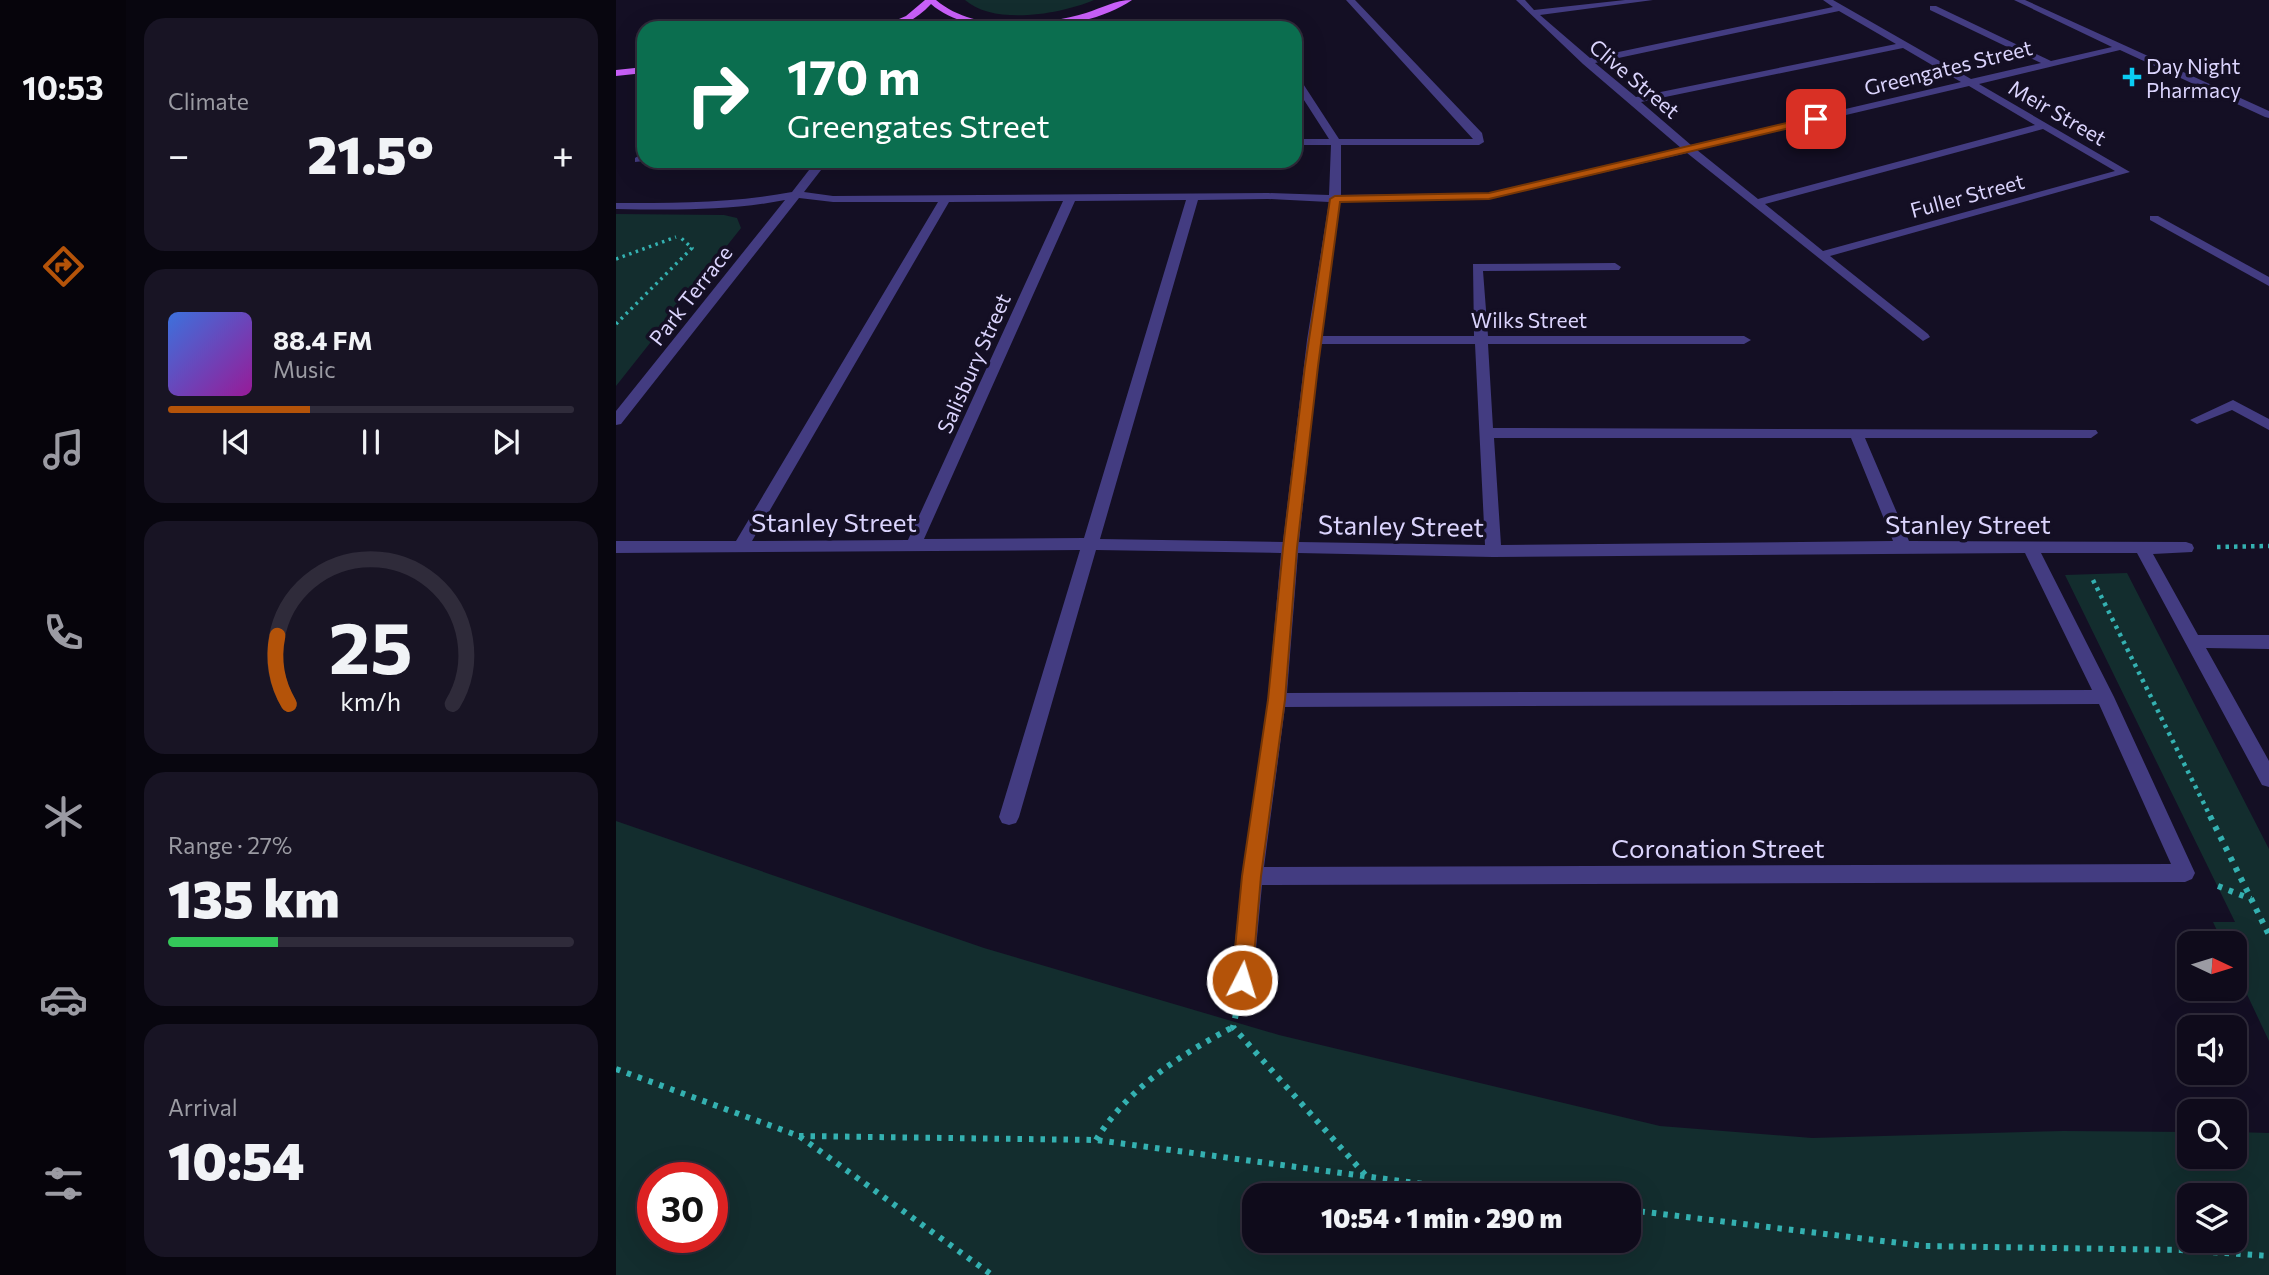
<!DOCTYPE html>
<meta charset="utf-8">
<style>
:root{--surface:#0f0b1b;--page:#181424;--text:#f1f3f6;--muted:#9b9ba3;--line:#2f2b3a;--accent:#b45309}
body{margin:0;font-family:Commissioner,sans-serif;background:var(--page);color:var(--text);height:100vh;display:flex;flex-direction:column;font-size:26px;white-space:nowrap}
*{box-sizing:border-box;margin:0}
p{font-size:23px;color:var(--muted)}
.icon{flex:none;width:38px;height:38px;fill:none;stroke:currentColor;stroke-width:2;stroke-linecap:round;stroke-linejoin:round}
.map{position:relative;flex:1;overflow:hidden}
.sheet{display:flex;flex-direction:column;gap:18px;padding:18px;background:#08060f;width:490px}
.sheet>*{flex:none}
.guide{position:absolute;left:21px;top:21px;width:665px;height:147px;border-radius:21px;box-shadow:0 7px 28px #0002,0 0 0 2px var(--line);background:#0b6e4f;color:#fff;overflow:hidden}
.needle{width:46px;rotate:94deg}
.fabs{position:absolute;left:1561px;top:931px;display:grid;gap:14px}
.fabs a{display:grid;place-items:center;width:70px;height:70px;border-radius:14px;background:var(--surface);box-shadow:0 7px 28px #0002,0 0 0 2px var(--line);font-size:35px}
.speed{position:absolute;left:21px;top:1162px;display:flex;gap:14px;font-size:35px;font-weight:700;text-align:center}
.speed>*{display:grid;place-content:center;width:91px;height:91px;border-radius:50%;background:var(--surface);box-shadow:0 7px 28px #0002,0 0 0 2px var(--line);line-height:1}
.speed .limit{border:10px solid #d22;background:#fff;color:#111}
.pin{position:absolute;display:grid;place-items:center;width:60px;height:60px;color:#fff;margin:-30px;border-radius:14px;box-shadow:0 4px 10px #0006}
.me{position:absolute;width:77px;margin:-38px;rotate:5deg;stroke-linejoin:round;filter:drop-shadow(0 0 5px #0008)}
.turn{display:flex;align-items:center;gap:24px;height:147px;padding:0 35px;font-size:32px}
.turn .icon{width:91px;height:91px;stroke-width:2.5}
.turn b{display:block;font-size:49px;line-height:60px}
.big{font-size:52px;font-weight:800;line-height:1.1}
.sheet .widget{flex:1;display:flex;flex-direction:column;justify-content:center;gap:10px;min-width:0;padding:0 24px;border-radius:21px;background:var(--page)}
.sheet .dial{align-items:center;gap:0}
.dial svg{height:182px;overflow:visible;fill:none;stroke:var(--line);stroke-width:7;stroke-linecap:round;text-anchor:middle}
.dial text{fill:var(--text);stroke:none}
.song{display:flex;align-items:center;gap:21px}
.cover{width:84px;height:84px;border-radius:10px;background:linear-gradient(135deg,hsl(220 70% 55%),hsl(300 70% 35%))}
.played{height:7px;border-radius:4px;background:linear-gradient(90deg,var(--accent) 35%,var(--line) 35%)}
.keys{display:flex;justify-content:space-around;direction:ltr}
.heat{display:flex;justify-content:space-between;align-items:center;font-size:38px;direction:ltr}
.charge{height:10px;border-radius:5px;background:linear-gradient(90deg,#34c759 27%,var(--line) 0)}
.trip{position:absolute;left:626px;top:1183px;width:399px;height:70px;border-radius:21px;background:var(--surface);box-shadow:0 7px 28px #0002,0 0 0 2px var(--line);font-weight:800;line-height:70px;text-align:center}
main{display:flex;flex:1;min-height:0}
.menu{display:flex;flex-direction:column;width:126px;justify-content:space-around;align-items:center;background:#06040b;color:var(--muted)}
.menu .icon{width:49px;height:49px}
.menu .current{color:var(--accent)}
.menu b{font-size:32px;color:var(--text)}
.map>svg:first-child{display:block}
</style>
<main>
<nav class="menu">
<b>10:53</b>
<svg class="icon current" aria-label="directions" viewBox="0 0 24 24"><path d="M12 3l9 9-9 9-9-9zM9 14v-3h6M13 9l2 2-2 2"/></svg>
<svg class="icon" aria-label="music" viewBox="0 0 24 24"><path d="M9 18V5l10-2v13"/><circle cx="6" cy="18" r="3"/><circle cx="16" cy="16" r="3"/></svg>
<svg class="icon" aria-label="phone" viewBox="0 0 24 24"><path d="M5 4h4l2 5-3 2q2 4 5 5l2-3 5 2v4C11 20 4 13 5 4z"/></svg>
<svg class="icon" aria-label="climate" viewBox="0 0 24 24"><path d="M12 3v18M4 7l16 10M4 17L20 7"/></svg>
<svg class="icon" aria-label="car" viewBox="0 0 24 24"><path d="M5 17H2v-5l4-1 3-4h7l3 4 3 1v5h-3M9 17h6M6 11h13"/><circle cx="7" cy="17" r="2"/><circle cx="17" cy="17" r="2"/></svg>
<svg class="icon" aria-label="filters" viewBox="0 0 24 24"><path d="M4 7h16M4 17h16"/><circle cx="9" cy="7" r="2"/><circle cx="15" cy="17" r="2"/></svg>
</nav>
<section class="sheet">
<div class="widget"><p>Climate</p>
<div class="heat"><a>−</a><b class="big">21.5°</b><a>+</a></div>
</div>
<div class="widget">
<div class="song"><i class="cover"></i><div><b>88.4 FM</b><p>Music</p></div></div>
<div class="played"></div>
<div class="keys"><svg class="icon" aria-label="previous" viewBox="0 0 24 24"><path d="M18 5L8 12l10 7zM5 5v14"/></svg><svg class="icon" aria-label="pause" viewBox="0 0 24 24"><path d="M8 5v14M16 5v14"/></svg><svg class="icon" aria-label="next" viewBox="0 0 24 24"><path d="M6 5l10 7-10 7zM19 5v14"/></svg></div>
</div>
<div class="widget dial"><svg viewBox="0 0 100 80">
<path d="M14 69A42 42 0 1 1 86 69"/>
<path d="M14 69A42 42 0 0 1 9 39" stroke="#b45309"/>
<text x="50" y="56" font-size="32" font-weight="700">25</text>
<text x="50" y="72" font-size="11">km/h</text>
</svg></div>
<div class="widget"><p>Range · 27%</p><b class="big">135 km</b><div class="charge"></div></div>
<div class="widget"><p>Arrival</p><b class="big">10:54</b></div>
</section>
<div class="map">
<svg width="1653" height="1275" viewBox="0 0 1653 1275">
<rect width="100%" height="100%" fill="#140f24"/>
<g fill="#132d2e" fill-rule="evenodd">
<path d="M349,0H478C445,14 378,26 349,0Z"/>
<path d="M0,214L108,215L121,218L125,228L0,386Z"/>
<path d="M1511,573L1653,849V1041L1619,969V943H1607L1597,922H1619L1449,575Z"/>
<path d="M0,821L368,948L663,1035L1044,1126L1196,1138L1447,1131L1573,1132V1157H1619V1132L1653,1133V1275H0ZM37,1178H96V1237H37ZM639,1195H1013V1241H639ZM1573,1195H1619V1241H1573Z"/>
</g>
<g fill="none" stroke-linecap="round" stroke-linejoin="round">
<g stroke="#34b1b1" stroke-width="3.5" stroke-dasharray="2.5 4.5" stroke-linecap="butt">
<path d="M0,259L60,237"/>
<path d="M0,324L76,248L63,236"/>
</g>
<g stroke="#34b1b1" stroke-width="4.5" stroke-dasharray="3.5 5" stroke-linecap="butt">
<path d="M1601,547L1653,546"/>
<path d="M1477,580L1595,818"/>
</g>
<g stroke="#34b1b1" stroke-width="6" stroke-dasharray="4.5 7" stroke-linecap="butt">
<path d="M1594,816L1653,935"/>
<path d="M1602,886L1635,899"/>
<path d="M620,1014L617,1027L752,1178"/>
<path d="M0,1069L183,1136L376,1275"/>
<path d="M183,1136L480,1140L889,1195"/>
<path d="M480,1140C512,1088 564,1055 617,1027"/>
<path d="M1013,1210L1308,1246L1565,1250L1653,1256"/>
</g>
<g fill="#433c81" fill-rule="evenodd">
<path d="M730,0H739L866,133L868,142L863,145H725V195L873,193L1065,148L967,64L900,0H909L918,10L1009,0H1037L924,15L974,58L1217,7L1207,0H1217L1355,79L1425,63L1314,10V6H1320L1435,61L1496,47L1398,0H1409L1653,111V118L1649,117L1504,50L1363,84L1514,172L1214,256L1312,334L1314,337L1307,341L1071,153L873,199L724,202L705,336H858L857,264L999,263L1005,267L1003,270L867,271L872,336H1128L1135,340L1128,344H872L877,428L1480,430L1482,433L1475,438H1249L1293,541L1570,542L1576,544L1578,548L1576,552L1537,554L1582,635H1653V649L1590,648L1653,761V787L1646,785L1521,553H1425L1498,697L1579,873L1576,879L1569,882L646,885L637,980L634,987L626,990L618,987L615,980L626,876L652,700L665,553L480,550L403,817L400,823L393,825L386,823L383,817L464,550L0,553V541H120L322,202H217L183,198L5,424L0,425V411L169,200C114,211 56,210 0,209V203C59,203 118,203 176,192L200,161H212L188,192L217,196L652,193L713,195L715,145H679V139H713L679,86V75L682,76L723,139H857ZM1223,11L1280,44L1020,97L979,63ZM1287,48L1345,82L1075,145L1025,102ZM1353,86L1419,125L1142,199L1081,150ZM1427,129L1499,171L1207,251L1149,204ZM652,199L713,202L691,340L667,542L484,539L582,200ZM570,200L468,538L308,539L459,201ZM447,201L292,540L136,541L333,202ZM704,344H859L869,545L683,542ZM878,438H1235L1277,541L885,545ZM682,553L877,557L1409,553L1476,690L671,693ZM1483,704L1555,864L648,867L669,707Z"/>
<path d="M641,22L649,28H639L636,25Z"/>
<path d="M28,152V161L19,162V158Z"/>
<path d="M1534,216H1542L1653,277V286L1534,220Z"/>
<path d="M1617,400L1653,419V430L1616,410L1581,424L1574,420Z"/>
</g>
<g fill="#c960f9" fill-rule="evenodd">
<path d="M309,0H320C359,33 424,26 470,13C486,8 499,0 516,0C470,32 359,43 315,4C300,20 284,28 262,28L290,16Z"/>
<path d="M28,67V73L0,76V70Z"/>
</g>
</g>
<path fill="#b45309" stroke="#753606" stroke-width="2" d="M1200,116L1203,117V121L873,199L724,202L702,366L681,548L669,700L645,876L636,980L633,987L626,990L618,987L616,980L626,876L652,700L667,548L689,366L714,199L719,196L873,193Z"/>
<path fill="#0acdf4" stroke="#140f24" stroke-width="2.5" d="M1512.5 66.5h7v7h7v7h-7v7h-7v-7h-7v-7h7z"/>
<g text-anchor="middle" dominant-baseline="central" stroke-width="7" stroke-linejoin="round" paint-order="stroke">
<g font-size="21" fill="#dbd4fd" stroke="#140f24" text-anchor="start">
<text x="1530" y="65">Day Night<tspan x="1530" dy="24">Pharmacy</tspan></text>
</g>
<g font-size="21" fill="#dbd4fd" stroke="#140f24">
<text transform="translate(1332 67) rotate(-14)">Greengates Street</text>
<text transform="translate(1019 78) rotate(40)">Clive Street</text>
<text transform="translate(1442 112) rotate(30)">Meir Street</text>
<text transform="translate(1351 195) rotate(-15)">Fuller Street</text>
<text transform="translate(74 295) rotate(-52)">Park Terrace</text>
<text x="913" y="319">Wilks Street</text>
<text transform="translate(357 363) rotate(-66)">Salisbury Street</text>
</g>
<g font-size="26" fill="#dbd4fd" stroke="#140f24">
<text x="218" y="521">Stanley Street</text>
<text x="1352" y="523">Stanley Street</text>
<text transform="translate(785 525) rotate(1)">Stanley Street</text>
<text x="1102" y="847">Coronation Street</text>
</g>
</g>
</svg>
<div class="fabs">
<a><svg class="needle" viewBox="-14 -14 28 28"><path d="M0-13l5 13h-10z" fill="#e53935"/><path d="M0 13l5-13h-10z" fill="#9b9ba3"/></svg></a>
<a><svg class="icon" aria-label="sound" viewBox="0 0 24 24"><path d="M4 9h4l5-4v14l-5-4H4zM17 9q2 3 0 6"/></svg></a>
<a><svg class="icon" aria-label="search" viewBox="0 0 24 24"><circle cx="10" cy="10" r="6"/><path d="M15 15l6 6"/></svg></a>
<a><svg class="icon" aria-label="layers" viewBox="0 0 24 24"><path d="M12 4l9 5-9 5-9-5zM3 14l9 5 9-5"/></svg></a>
</div>
<div class="speed"><div class="limit">30</div></div>
<div class="pin" style="left:1200px;top:119px;background:#d93025"><svg class="icon" aria-label="arrive" viewBox="0 0 24 24"><path d="M6 21V4h12l-3 4 3 4H6"/></svg></div>
<svg class="me" style="left:626px;top:980px" viewBox="-20 -20 40 40"><circle r="17" fill="#b45309" stroke="#fff" stroke-width="3"/><path d="M0-11L8 9 0 5-8 9z" fill="#fff"/></svg>
<div class="trip">10:54 · 1 min · 290 m</div>
<div class="guide">
<div class="turn"><svg class="icon" aria-label="right" viewBox="0 0 24 24"><path d="M7 20v-9h11M14 6l5 5-5 5"/></svg><div><b>170 m</b>Greengates Street</div></div>
</div>
</div>
</main>
